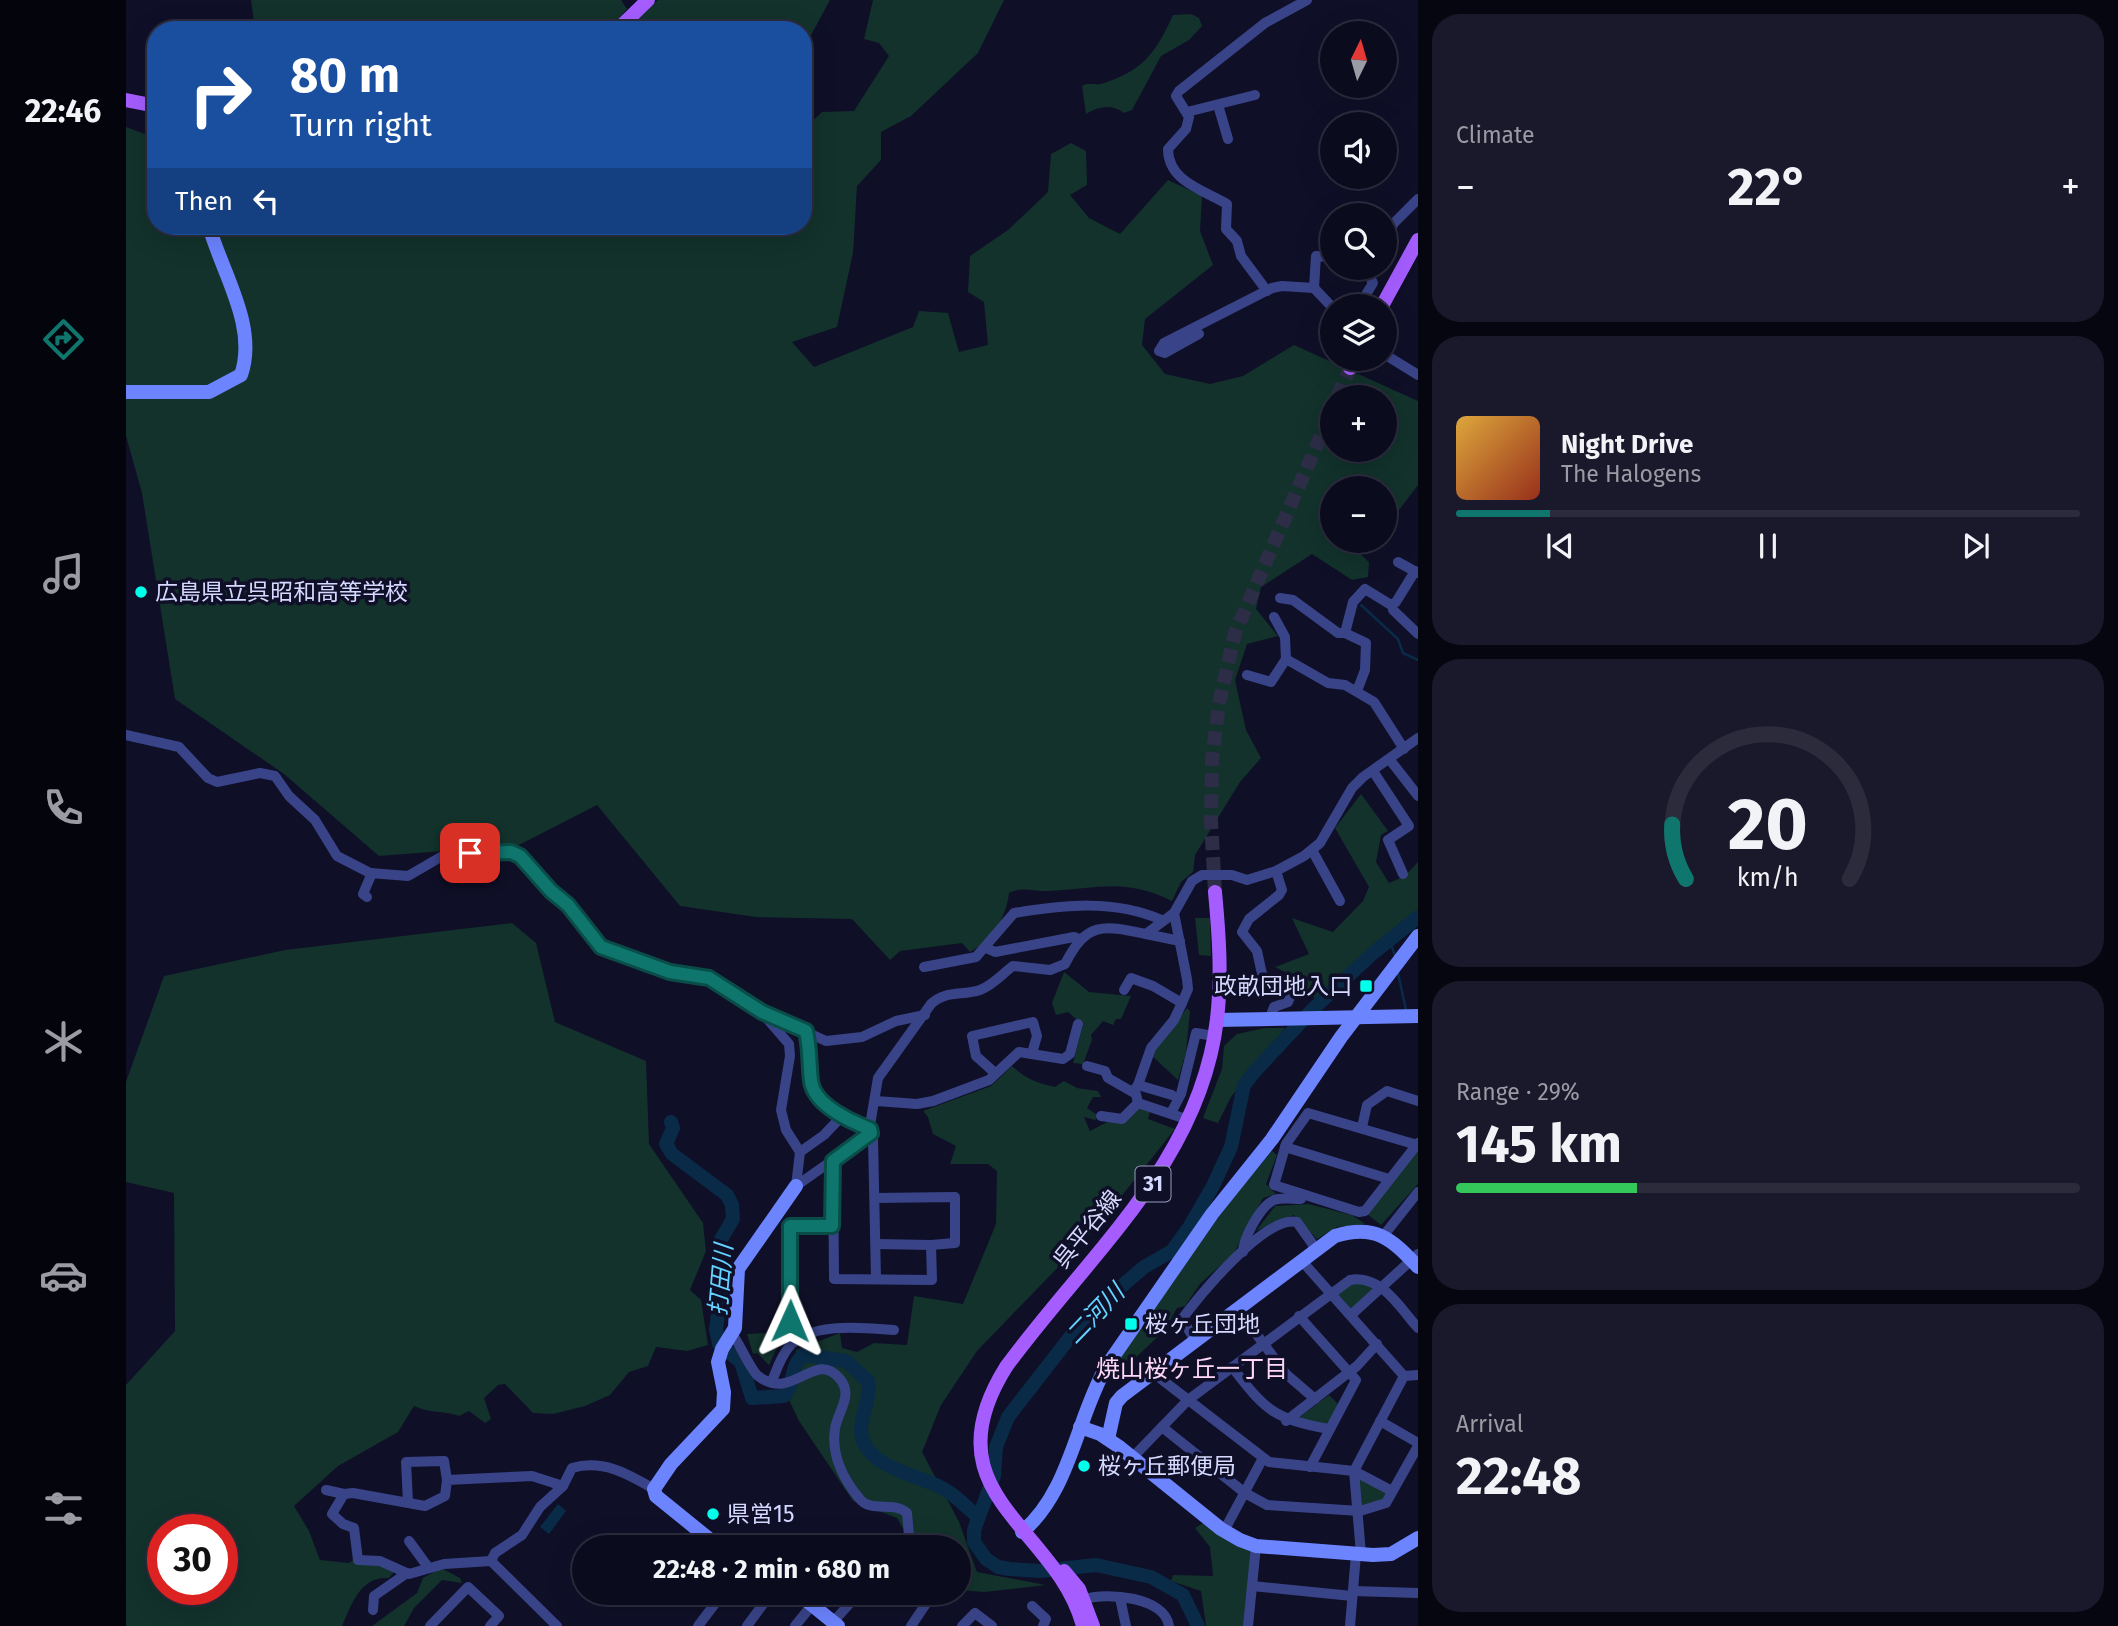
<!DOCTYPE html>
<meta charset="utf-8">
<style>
:root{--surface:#0b0b1e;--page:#19192b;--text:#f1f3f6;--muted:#9a9ba4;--line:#2b2b3c;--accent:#0f766e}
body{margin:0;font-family:"Fira Sans","Noto Sans JP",sans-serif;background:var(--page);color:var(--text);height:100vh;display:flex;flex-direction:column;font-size:26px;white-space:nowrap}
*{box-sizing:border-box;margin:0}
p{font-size:23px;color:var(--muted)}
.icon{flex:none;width:38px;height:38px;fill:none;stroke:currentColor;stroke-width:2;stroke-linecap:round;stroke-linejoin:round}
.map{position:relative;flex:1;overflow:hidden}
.drawer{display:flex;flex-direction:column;gap:14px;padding:14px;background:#060610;width:700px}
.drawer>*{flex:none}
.guide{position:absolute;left:21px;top:21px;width:665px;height:214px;border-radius:28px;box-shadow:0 7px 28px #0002,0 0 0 2px var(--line);background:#1a4fa0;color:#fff;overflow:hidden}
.needle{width:46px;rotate:5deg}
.controls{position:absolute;left:1194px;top:21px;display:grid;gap:14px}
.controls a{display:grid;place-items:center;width:77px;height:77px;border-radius:50%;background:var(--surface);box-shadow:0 7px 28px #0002,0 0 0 2px var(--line);font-size:35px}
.speed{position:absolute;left:21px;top:1514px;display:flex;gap:14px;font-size:35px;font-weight:700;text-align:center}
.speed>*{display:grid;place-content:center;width:91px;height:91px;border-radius:50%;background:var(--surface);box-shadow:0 7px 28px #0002,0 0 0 2px var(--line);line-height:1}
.speed .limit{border:10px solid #d22;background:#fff;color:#111}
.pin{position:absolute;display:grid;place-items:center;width:60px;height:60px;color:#fff;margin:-30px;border-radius:14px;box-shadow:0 4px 10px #0006}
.me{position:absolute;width:77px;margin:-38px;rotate:1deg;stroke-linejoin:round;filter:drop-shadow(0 0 5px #0008)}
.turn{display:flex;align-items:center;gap:24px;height:147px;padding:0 28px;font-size:32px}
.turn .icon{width:91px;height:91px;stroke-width:2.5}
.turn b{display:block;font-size:49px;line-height:60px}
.then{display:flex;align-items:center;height:66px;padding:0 28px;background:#0003;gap:14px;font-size:26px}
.big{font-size:52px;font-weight:700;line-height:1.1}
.drawer .widget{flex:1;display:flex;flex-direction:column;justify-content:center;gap:10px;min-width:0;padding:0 24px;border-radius:28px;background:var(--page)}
.drawer .dial{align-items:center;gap:0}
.dial svg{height:182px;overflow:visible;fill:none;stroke:var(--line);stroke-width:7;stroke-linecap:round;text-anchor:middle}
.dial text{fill:var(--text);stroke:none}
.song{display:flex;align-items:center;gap:21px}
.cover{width:84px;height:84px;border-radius:10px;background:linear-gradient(135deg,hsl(40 70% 55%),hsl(10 70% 35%))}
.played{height:7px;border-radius:4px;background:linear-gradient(90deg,var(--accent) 15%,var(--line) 15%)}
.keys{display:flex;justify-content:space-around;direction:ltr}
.heat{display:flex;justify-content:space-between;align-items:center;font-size:38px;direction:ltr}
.charge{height:10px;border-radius:5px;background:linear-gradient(90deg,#34c759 29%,var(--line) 0)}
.trip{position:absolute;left:446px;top:1535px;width:399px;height:70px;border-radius:35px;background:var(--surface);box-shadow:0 7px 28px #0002,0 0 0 2px var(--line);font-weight:700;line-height:70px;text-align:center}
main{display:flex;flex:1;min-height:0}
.tab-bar{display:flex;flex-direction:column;width:126px;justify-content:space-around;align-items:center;background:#04040c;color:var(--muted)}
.tab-bar .icon{width:49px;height:49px}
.tab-bar .selected{color:var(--accent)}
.tab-bar b{font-size:32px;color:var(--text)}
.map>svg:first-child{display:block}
</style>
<main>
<nav class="tab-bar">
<b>22:46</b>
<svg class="icon selected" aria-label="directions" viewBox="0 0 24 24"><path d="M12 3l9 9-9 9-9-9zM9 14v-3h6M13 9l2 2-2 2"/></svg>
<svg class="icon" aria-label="music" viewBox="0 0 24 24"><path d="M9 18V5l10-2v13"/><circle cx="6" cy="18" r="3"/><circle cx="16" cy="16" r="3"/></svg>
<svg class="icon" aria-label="phone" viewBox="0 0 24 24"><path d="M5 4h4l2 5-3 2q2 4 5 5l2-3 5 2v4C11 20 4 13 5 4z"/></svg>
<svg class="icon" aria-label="climate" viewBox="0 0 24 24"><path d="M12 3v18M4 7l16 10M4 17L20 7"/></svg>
<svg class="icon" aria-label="car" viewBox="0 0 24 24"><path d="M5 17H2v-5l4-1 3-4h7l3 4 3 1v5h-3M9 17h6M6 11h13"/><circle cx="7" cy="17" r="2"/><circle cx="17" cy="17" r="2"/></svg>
<svg class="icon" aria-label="filters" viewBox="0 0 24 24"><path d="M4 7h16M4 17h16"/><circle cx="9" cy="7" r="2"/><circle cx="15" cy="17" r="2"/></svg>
</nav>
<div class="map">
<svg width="1292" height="1626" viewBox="0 0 1292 1626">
<rect width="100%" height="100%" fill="#0f0f28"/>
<g fill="#12322b" fill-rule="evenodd">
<path d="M125,0H495L501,9L483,30H129Z"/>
<path d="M532,0H704L677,50V30H499Z"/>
<path d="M747,0H878L852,53L785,116L755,132V160L731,186L727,253L711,327L666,342L688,367L787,327L793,311L822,313L833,352L862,345L858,302L842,292L844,256L882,230L922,192L925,154L945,143L960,151L961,185L944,195L963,218L994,234L1042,180L1076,196L1074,231L1087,265L1019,319L1016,345L1039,374L1084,384L1117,376L1168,345L1292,401V485L1273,510L1258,508V488H1206L1203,525L1206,541H1220L1243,562L1242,577L1226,580L1186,554L1135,587L1130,609L1152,636L1121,644L1109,680L1120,730L1135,758L1114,782L1069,855L1067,872L1055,882L1046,901C997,877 972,889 921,891C907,892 897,886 883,893C880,918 867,939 844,952L836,943L774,951L764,960L726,919L630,917L554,906L471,805L393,845L253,856L158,774L49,699L16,493L0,436V127L30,138V226H677V130L696,112L728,111L763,56L753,43L738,39ZM1206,397H1258V450H1206Z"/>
<path d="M1065,14L1073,18L1076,26L1063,40L1035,56L1006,110L998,113C986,104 973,106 960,114L956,86C963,82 970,86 978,83C1018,70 1030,52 1047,15Z"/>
<path d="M1235,794L1262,831L1255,835L1250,862L1263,883L1279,876L1292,862V914L1189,999L1169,977L1149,967L1183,954L1166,918L1207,932L1237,901L1243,887L1209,828Z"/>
<path d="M1069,918H1084L1085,956L1073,955Z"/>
<path d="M386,923L410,943L429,1022L520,1061L523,1144L577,1223L580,1251L564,1290L575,1300L582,1345L561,1351L530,1347L522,1366L503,1372L484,1395L459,1406L427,1414L407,1413L379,1384L372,1385L358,1398L365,1419L359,1423L343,1411L333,1416C316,1410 306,1414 288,1406L272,1432L212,1466L168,1506L183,1531L194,1560L223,1563L233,1556L267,1562V1573L263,1578C234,1576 226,1604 216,1626H0V1385L49,1331L48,1193L0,1182V1082L38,976L159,950ZM37,1530H96V1589H37Z"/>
<path d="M938,972L963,992L1005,996L995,1019H990L987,1025L977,1021L965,1035L966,1040L957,1064L947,1063L957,1025L942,1012L930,1015L926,1003Z"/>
<path d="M1061,1008L1064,1011L1060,1052L1052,1080L1025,1055Z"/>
<path d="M1139,1028H1159L1105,1097L1092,1123L1077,1118L1096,1069L1098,1046L1111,1034Z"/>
<path d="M886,1066C900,1079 911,1083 929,1087L938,1081L951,1088L972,1091L975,1097H967L961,1108L973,1116L969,1120L958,1117L964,1131L1014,1105L1025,1109L1022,1119L1049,1129L970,1228L851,1351L815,1405L796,1452L833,1522L851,1572L920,1585L858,1592L833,1590V1547H788L771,1518L727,1501L673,1421L662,1398L670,1350L714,1333L716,1348L731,1352L748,1343L781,1345L788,1296L837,1304L870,1224L871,1171L862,1164H824L830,1146L807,1134L802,1117L797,1111L865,1086Z"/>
<path d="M1292,1150V1184L1255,1225L1241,1214Z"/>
<path d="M1146,1151L1151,1155L1140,1184L1150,1194L1137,1198L1108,1253L1074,1284L1059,1306L1051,1308L1038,1331L1002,1365L992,1357L1102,1204Z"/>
<path d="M1182,1204L1226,1215L1239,1224L1211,1227L1191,1239L1168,1215L1130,1231L1149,1206Z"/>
<path d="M1231,1281L1252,1287L1225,1312L1209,1293Z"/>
<path d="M658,1332L643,1365L631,1353L627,1354L621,1334Z"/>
<path d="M1203,1395L1212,1404L1202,1425L1171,1419Z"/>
<path d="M1230,1475L1262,1493L1258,1501L1233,1509Z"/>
<path d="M1077,1523L1126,1552L1119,1626H1080L1075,1591L1045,1581L1047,1575L1087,1576L1084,1547L1069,1528Z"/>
<path d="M315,1568L334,1578L336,1583L316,1580L288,1608L278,1626H246L291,1593L297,1578Z"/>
</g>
<path fill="#092b47" d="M432,1504L440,1511L423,1534L414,1527Z"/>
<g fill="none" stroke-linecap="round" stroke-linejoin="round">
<g stroke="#092b47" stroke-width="2.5">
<path d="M1235,605L1272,639L1277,653L1292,660"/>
<path d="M1264,942L1270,958"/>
<path d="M1272,973L1280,1010"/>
</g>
<g stroke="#092b47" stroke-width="14">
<path d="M545,1122L547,1128L540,1144L546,1154L601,1195L606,1205L607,1219L594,1241L598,1273L590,1329L593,1344L615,1362L626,1398L658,1396C669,1384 664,1366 677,1355L720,1361L742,1381C745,1399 736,1411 735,1429C735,1466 789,1474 814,1487C828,1493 840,1507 852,1517"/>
<path d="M1072,1626L1057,1595L1025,1577L970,1565L914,1571L883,1569L872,1567L860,1559L848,1542V1530L868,1476L870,1447L882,1417L959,1318L1018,1267L1046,1251L1064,1226L1087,1186L1105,1147L1118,1085L1130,1070L1187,1009L1246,954L1292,917"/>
</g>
<g stroke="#2d2d48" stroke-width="14" stroke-dasharray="14 7" stroke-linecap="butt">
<path d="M1211,397L1224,368"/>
<path d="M1089,892L1085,821L1086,759L1093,704L1109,633L1206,410"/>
</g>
<g stroke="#394488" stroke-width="10">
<path d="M1092,105L1102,139"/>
<path d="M1061,112L1129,95"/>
<path d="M1258,242L1268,223L1292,199"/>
<path d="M1188,288L1206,307"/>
<path d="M1141,291L1115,256L1111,241L1100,229L1101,204C1077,190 1042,181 1042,149L1060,129L1063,117L1050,96L1053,91L1139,23L1181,0"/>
<path d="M1233,306L1247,283L1241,271"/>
<path d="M1073,334L1039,353L1033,351L1038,343L1146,288L1156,286L1188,288L1190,256L1206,257"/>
<path d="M1258,354L1292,375"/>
<path d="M1272,562L1292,573"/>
<path d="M1154,598L1167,600L1212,633H1219L1240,643L1239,670L1231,691"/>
<path d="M1267,610L1292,634"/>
<path d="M1148,617L1159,637L1160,659"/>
<path d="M1219,633L1227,602L1239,589L1265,605L1270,602L1289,571"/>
<path d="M1121,675L1145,682L1160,659L1202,683L1219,685L1248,702L1278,749"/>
<path d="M0,735L53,747L82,778L91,782L134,773L149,776L163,796L189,820L211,856L244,873L282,876L320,854L385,852L394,856L425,891L442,905L475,947L544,972L583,978L636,1012L700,1041L736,1037L770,1021L799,1015"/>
<path d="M1264,760L1292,796"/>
<path d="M1247,771L1283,826L1262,840L1277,874"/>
<path d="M1186,850L1214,901"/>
<path d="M241,897L237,894L246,873"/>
<path d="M1020,934L1054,941"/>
<path d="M860,948L869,952L948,937L953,939"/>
<path d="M798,967L850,957L888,913C939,905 987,899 1036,920"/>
<path d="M998,990L1005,978L1027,986L1056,1003L1062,989L1061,979L1048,913"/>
<path d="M636,1013L663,1044L664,1056L655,1110L660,1130L674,1152L670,1186"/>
<path d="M1143,1020L1148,1007L1162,1002L1166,993L1164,987L1145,982L1136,974L1131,951L1116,932L1123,919L1153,895L1156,890L1150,871"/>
<path d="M680,1031C684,1048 683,1064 685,1081C688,1105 724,1121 744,1129"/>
<path d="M961,1066L979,1071L982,1078L1010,1094L1012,1103"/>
<path d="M869,1073L850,1056L846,1036L907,1022L911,1036L906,1053"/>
<path d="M1012,1085L1025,1048L1048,1020L1056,1003"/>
<path d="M1009,1089L1012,1085L1046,1095"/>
<path d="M750,1101L791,1104L807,1101L863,1080L893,1052L937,1059L944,1054L952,1024"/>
<path d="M1012,1103L1063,1120"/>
<path d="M1045,1113L1055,1094L1070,1033L1088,1036"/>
<path d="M975,1116L996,1119L1012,1103"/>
<path d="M1236,1127L1241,1105L1261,1091L1292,1101"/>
<path d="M1291,1145L1182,1113L1160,1144L1148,1185L1233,1212L1239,1211L1292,1143"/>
<path d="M1159,1147L1263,1179"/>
<path d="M674,1152L698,1135L716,1116"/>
<path d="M707,1161L708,1279L806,1280L805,1245L829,1243V1197L749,1198"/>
<path d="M670,1186L745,1133"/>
<path d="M1258,1235L1292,1192"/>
<path d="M750,1244L805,1245"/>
<path d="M1117,1252C1117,1239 1134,1206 1148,1200C1156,1197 1166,1199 1175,1199"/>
<path d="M750,1279L747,1139L744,1125L752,1078L805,1004C820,990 836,996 854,990C867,985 876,974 887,966L924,970L939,964C961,921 977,925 1020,934L1048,913L1066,881L1076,875H1106L1121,880L1150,871L1178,856L1194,843L1226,788L1237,777L1292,738"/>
<path d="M1111,1308L1160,1374L1189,1399"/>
<path d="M1225,1315L1292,1254"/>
<path d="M1173,1316L1230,1380L1184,1467"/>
<path d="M607,1335C614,1345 625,1370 632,1376C667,1403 689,1348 714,1379C728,1396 711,1412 709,1429C705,1454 717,1479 733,1498C745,1514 767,1500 781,1513L784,1547"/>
<path d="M1069,1340L1056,1319C1074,1295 1139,1215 1171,1222L1190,1249"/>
<path d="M668,1342L664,1331V1226H706"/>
<path d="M1106,1367C1140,1411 1148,1419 1203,1429"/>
<path d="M1026,1372L1143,1462L1228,1471L1278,1376L1175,1260"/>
<path d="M1278,1376L1292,1375"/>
<path d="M646,1381C651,1369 655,1356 663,1347C684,1321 740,1328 768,1330"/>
<path d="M1160,1421L1231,1366L1251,1344"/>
<path d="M1254,1421L1292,1443"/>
<path d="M1036,1427L1119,1493L1141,1505L1234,1511L1260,1503L1292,1446"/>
<path d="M1006,1458L1062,1400L1224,1280C1255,1274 1274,1308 1292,1328"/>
<path d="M200,1490L218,1494"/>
<path d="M282,1502L280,1462L318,1461L321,1480"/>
<path d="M1098,1531L1137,1458"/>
<path d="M283,1541L302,1567"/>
<path d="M1235,1554L1228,1471L1266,1491"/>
<path d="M365,1561L318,1564L283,1574L254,1561L232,1560L228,1528L217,1524L206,1514L218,1494L227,1493L299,1506L319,1496L321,1480L406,1476L437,1486"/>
<path d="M1126,1586L1226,1596"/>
<path d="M1227,1591L1292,1593"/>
<path d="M994,1598L1000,1626"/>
<path d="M959,1599C981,1592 1039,1597 1043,1626"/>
<path d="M906,1606L920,1619L917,1626"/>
<path d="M247,1610L248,1596L281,1573"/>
<path d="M707,1622L726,1601L742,1592"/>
<path d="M304,1626L342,1587L373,1616L364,1626"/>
<path d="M431,1626L365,1561L369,1553L396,1535L414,1507L437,1486L446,1468C477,1459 502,1474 528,1489"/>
<path d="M572,1626L598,1592"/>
<path d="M621,1626L646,1592"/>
<path d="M669,1626L686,1605"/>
<path d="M785,1626L808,1592"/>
<path d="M836,1626L849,1613L866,1626"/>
<path d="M1122,1626L1130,1546"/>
<path d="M1224,1626L1230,1554"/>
</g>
<g stroke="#6d84ff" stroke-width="14">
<path d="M0,392H83L115,375C132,326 96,273 83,226"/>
<path d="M1091,1020L1292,1016"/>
<path d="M954,1427L974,1434L992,1446L1095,1529L1114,1540L1130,1546L1247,1555L1265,1554L1292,1538"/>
<path d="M982,1439L990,1403L996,1396L1209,1236C1249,1224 1265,1238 1292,1267"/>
<path d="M896,1532C944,1492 950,1420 980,1367L1086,1214L1146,1139L1215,1037L1292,936"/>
<path d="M593,1547L530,1496L528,1489L545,1464L597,1409L598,1392L592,1362L596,1349L609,1328L612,1269L670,1186"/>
<path d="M670,1592L712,1626"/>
</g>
<g stroke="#a55dff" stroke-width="14">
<path d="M491,30L522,0"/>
<path d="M0,100L30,106"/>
<path d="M1256,306L1292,240"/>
<path d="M1224,368L1229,359"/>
<path d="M938,1571L953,1589L967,1626"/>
<path d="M957,1626C930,1525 800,1495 880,1367C961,1256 1074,1163 1091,1019C1096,977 1093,934 1089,892"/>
</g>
</g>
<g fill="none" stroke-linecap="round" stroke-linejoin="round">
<defs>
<path id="route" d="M344,853L385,852L394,856L425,891L442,905L475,947L544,972L583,978L636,1012L680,1031C684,1048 683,1064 685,1081C688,1105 724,1121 744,1129L745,1133L707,1161L706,1226H664V1321"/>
</defs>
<use href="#route" stroke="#0a4d48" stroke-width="18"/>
<use href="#route" stroke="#0f766e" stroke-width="12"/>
</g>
<g fill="#02ffeb" stroke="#0f0f28" stroke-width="2.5">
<circle cx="15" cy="592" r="7"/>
<rect x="1233" y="979" width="14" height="14" rx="3.5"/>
<rect x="998" y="1317" width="14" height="14" rx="3.5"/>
<circle cx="958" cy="1466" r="7"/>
<circle cx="587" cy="1514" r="7"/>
</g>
<g text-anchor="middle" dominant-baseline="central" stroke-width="7" stroke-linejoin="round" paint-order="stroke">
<rect fill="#0f0f28" stroke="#9a9cbe" stroke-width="2" x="1009.5" y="1166.5" width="35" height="35" rx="5"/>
<g font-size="21" font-weight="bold" fill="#d6d9ff">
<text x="1027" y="1184">31</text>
</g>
<g font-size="23" fill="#d6d9ff" stroke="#0f0f28" text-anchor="start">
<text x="29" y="592">広島県立呉昭和高等学校</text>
<text x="1226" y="986" text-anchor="end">政畝団地入口</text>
<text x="1019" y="1324">桜ヶ丘団地</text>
<text x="972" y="1466">桜ヶ丘郵便局</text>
<text x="601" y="1514">県営15</text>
</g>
<g font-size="23" fill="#d6d9ff" stroke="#0f0f28">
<text transform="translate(961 1229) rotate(-51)">呉平谷線</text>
</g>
<g font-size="24" font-style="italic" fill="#64d3ff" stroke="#0f0f28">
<text transform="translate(595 1280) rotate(-85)">打田川</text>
<text transform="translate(969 1314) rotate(-46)">二河川</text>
</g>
<g font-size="24" fill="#ffd8f8" stroke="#0f0f28">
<text x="1066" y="1369">焼山桜ヶ丘一丁目</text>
</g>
</g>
</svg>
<div class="controls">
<a><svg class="needle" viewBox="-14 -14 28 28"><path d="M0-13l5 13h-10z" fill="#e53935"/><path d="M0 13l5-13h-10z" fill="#9a9ba4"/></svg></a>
<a><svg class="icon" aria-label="sound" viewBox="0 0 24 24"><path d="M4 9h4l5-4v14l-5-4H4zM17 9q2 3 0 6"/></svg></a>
<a><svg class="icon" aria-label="search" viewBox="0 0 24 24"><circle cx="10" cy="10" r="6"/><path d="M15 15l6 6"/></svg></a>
<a><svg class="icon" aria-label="layers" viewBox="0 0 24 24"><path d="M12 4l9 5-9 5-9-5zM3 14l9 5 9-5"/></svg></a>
<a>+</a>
<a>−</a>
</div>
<div class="speed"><div class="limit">30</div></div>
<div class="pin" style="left:344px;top:853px;background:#d93025"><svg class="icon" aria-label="arrive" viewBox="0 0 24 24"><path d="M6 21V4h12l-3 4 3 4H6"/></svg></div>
<svg class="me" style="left:664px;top:1321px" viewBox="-20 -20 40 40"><path d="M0-17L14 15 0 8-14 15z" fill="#0f766e" stroke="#fff" stroke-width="4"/></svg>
<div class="trip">22:48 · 2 min · 680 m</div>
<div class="guide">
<div class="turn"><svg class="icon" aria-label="right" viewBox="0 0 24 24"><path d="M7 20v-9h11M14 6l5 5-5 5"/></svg><div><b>80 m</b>Turn right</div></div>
<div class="then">Then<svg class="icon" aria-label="left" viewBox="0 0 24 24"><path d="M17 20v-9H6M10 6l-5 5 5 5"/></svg></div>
</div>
</div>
<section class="drawer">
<div class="widget"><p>Climate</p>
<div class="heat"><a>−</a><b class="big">22°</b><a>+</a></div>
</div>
<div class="widget">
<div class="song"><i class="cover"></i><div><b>Night Drive</b><p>The Halogens</p></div></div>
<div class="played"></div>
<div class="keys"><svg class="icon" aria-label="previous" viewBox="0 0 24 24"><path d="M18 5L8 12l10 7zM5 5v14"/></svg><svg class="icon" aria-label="pause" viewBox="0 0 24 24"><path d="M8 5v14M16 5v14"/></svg><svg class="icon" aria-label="next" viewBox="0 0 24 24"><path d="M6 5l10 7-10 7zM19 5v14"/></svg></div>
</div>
<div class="widget dial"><svg viewBox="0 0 100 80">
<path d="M14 69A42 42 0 1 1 86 69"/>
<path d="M14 69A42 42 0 0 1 8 45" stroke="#0f766e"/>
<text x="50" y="56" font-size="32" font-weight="700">20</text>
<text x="50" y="72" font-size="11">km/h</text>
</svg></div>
<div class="widget"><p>Range · 29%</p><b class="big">145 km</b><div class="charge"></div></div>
<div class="widget"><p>Arrival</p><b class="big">22:48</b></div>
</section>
</main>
